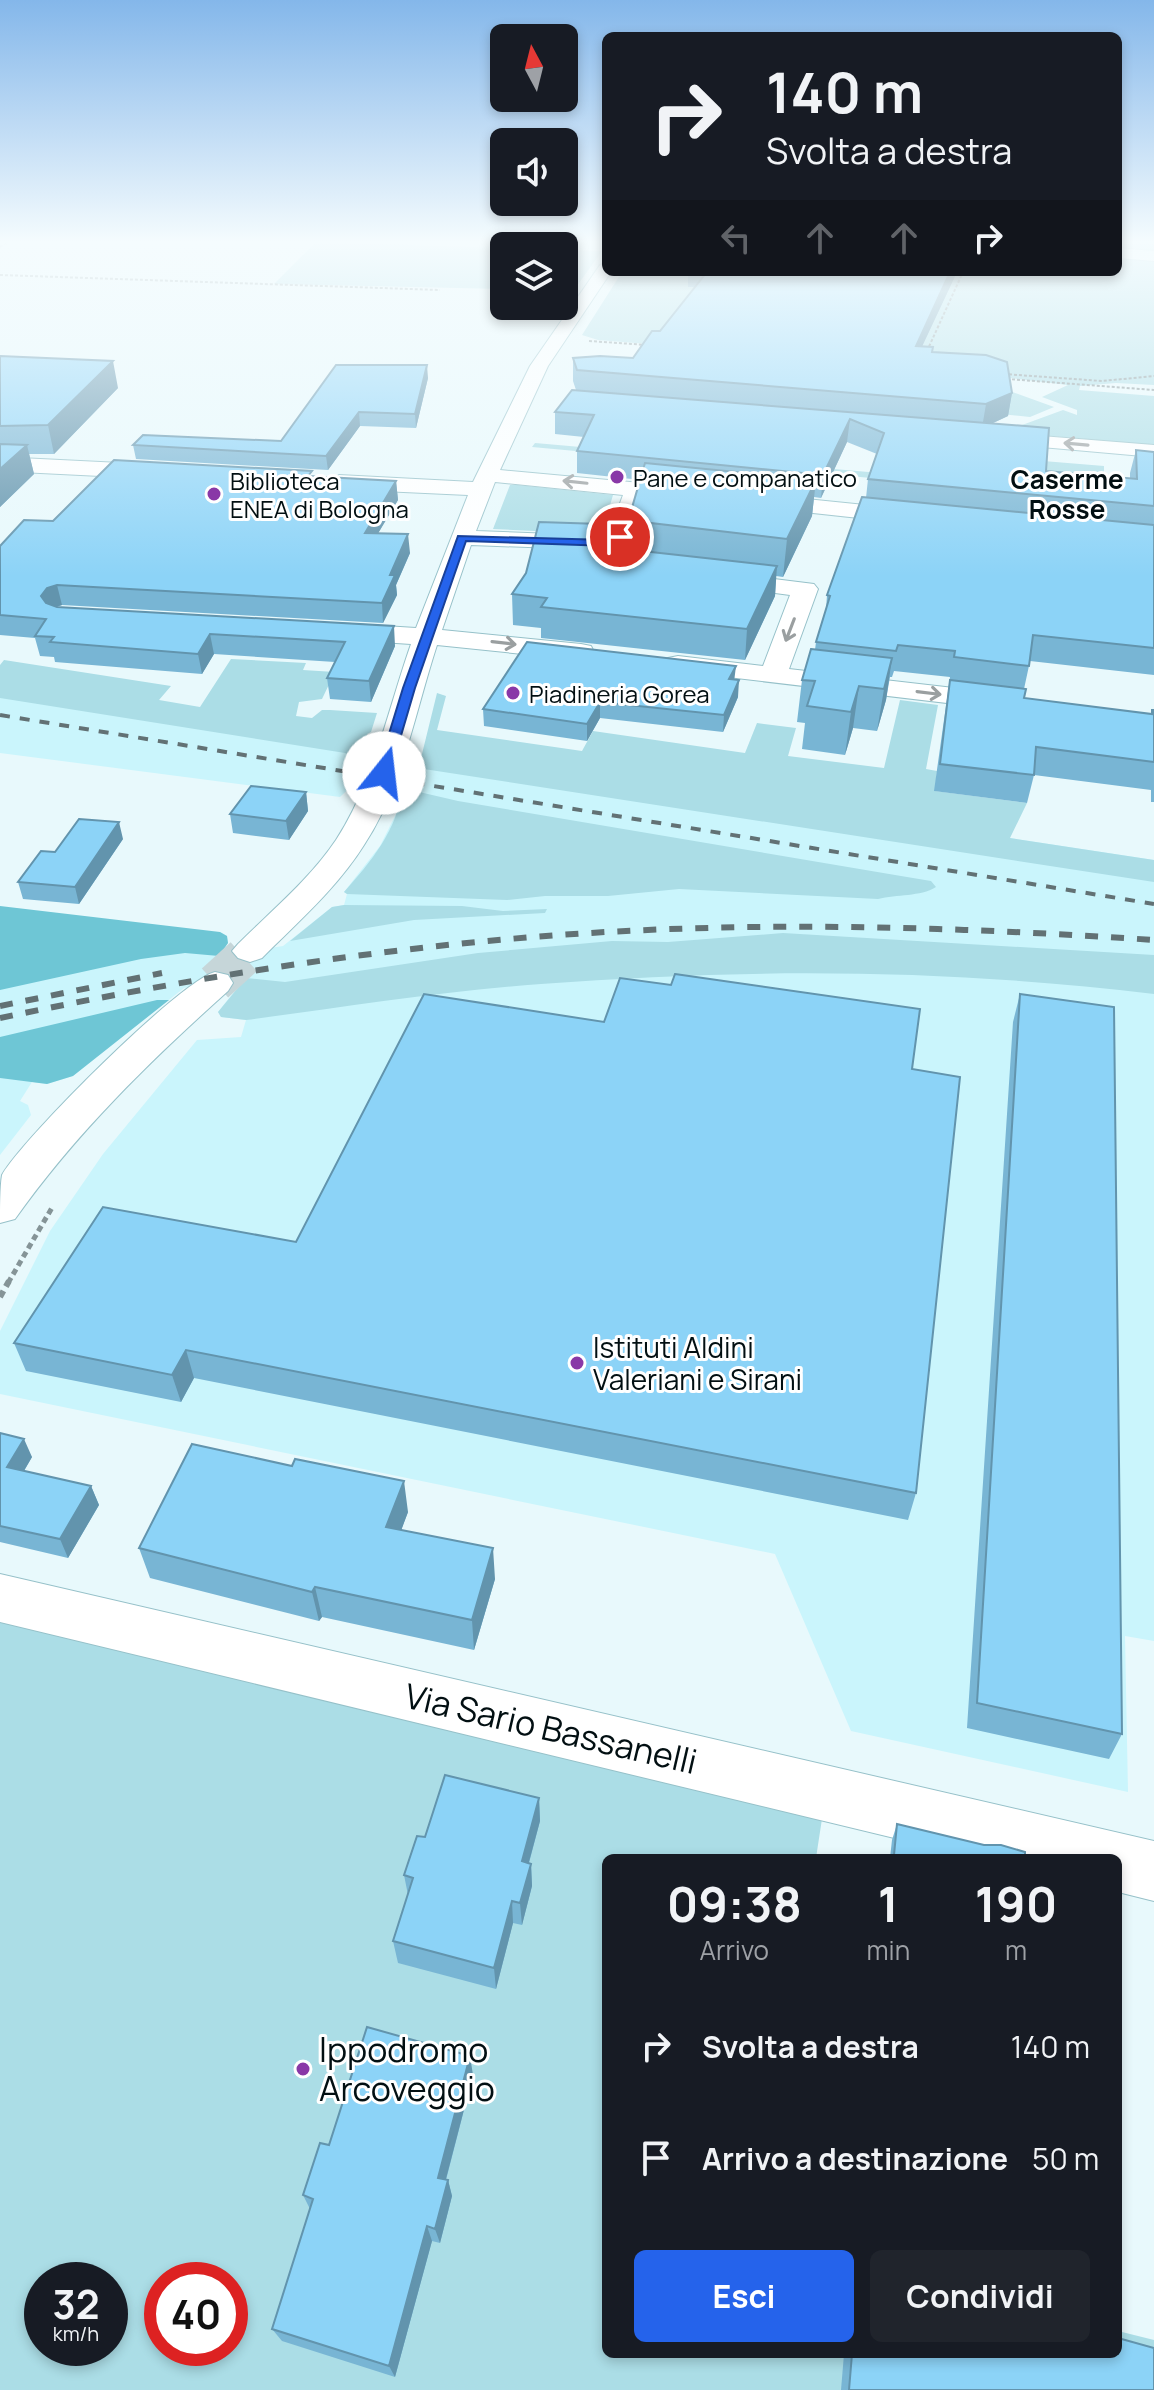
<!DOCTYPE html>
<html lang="it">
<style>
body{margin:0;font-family:Manrope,sans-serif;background:#20242c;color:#f1f3f6;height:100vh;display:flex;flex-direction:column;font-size:30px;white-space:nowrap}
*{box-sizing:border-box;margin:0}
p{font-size:26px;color:#9ea1a6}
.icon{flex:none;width:44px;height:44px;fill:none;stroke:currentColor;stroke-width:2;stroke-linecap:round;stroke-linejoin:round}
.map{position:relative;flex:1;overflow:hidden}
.side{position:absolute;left:602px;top:1854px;width:520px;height:504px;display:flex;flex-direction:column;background:#171b24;border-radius:12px;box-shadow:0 4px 12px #0003}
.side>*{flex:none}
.banner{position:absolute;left:602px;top:32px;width:520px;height:244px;border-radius:12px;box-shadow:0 4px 12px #0003;background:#171b24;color:#f1f3f6;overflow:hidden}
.needle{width:52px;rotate:353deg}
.buttons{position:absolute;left:490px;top:24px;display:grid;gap:16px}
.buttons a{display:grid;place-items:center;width:88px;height:88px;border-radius:12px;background:#171b24;box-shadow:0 4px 12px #0003;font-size:40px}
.speed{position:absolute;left:24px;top:2262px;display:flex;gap:16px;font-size:40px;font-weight:700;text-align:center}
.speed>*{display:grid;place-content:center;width:104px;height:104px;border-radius:50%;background:#171b24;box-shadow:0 4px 12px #0003;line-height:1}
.speed small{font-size:20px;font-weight:400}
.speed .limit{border:12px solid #d22;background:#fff;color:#111}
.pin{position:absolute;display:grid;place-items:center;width:68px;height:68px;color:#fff;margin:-34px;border:4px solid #fff;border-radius:50%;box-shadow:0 2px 8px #0007}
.me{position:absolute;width:88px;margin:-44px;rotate:16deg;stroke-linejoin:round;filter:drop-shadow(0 0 6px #0008)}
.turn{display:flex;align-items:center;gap:28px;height:168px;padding:0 32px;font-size:36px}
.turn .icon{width:104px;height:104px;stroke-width:2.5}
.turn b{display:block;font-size:56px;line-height:68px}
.lanes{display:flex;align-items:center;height:76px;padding:0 32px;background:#0003;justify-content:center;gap:40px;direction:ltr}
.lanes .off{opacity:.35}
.eta{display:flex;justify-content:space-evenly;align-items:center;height:136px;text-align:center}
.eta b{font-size:48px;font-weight:700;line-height:56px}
.primary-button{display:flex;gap:16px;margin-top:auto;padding:16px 32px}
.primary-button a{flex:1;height:92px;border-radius:12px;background:#2563eb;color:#fff;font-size:32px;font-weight:700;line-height:92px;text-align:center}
.primary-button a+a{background:#20242c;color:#f1f3f6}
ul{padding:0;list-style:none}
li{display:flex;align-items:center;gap:24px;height:112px;padding:0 32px}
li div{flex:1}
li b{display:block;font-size:30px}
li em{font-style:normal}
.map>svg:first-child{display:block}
.built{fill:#caf5fc}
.green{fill:#abdde6;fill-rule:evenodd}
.forest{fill:#6ec6d5}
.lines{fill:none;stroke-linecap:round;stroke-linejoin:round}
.minor-tunnel{stroke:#c6d6d9;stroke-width:39;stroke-dasharray:39 19;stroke-linecap:butt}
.minor-casing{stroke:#96c1c9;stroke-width:2}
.path-far2{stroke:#859497;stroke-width:2;stroke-dasharray:3 2;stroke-linecap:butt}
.path-far1{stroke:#859497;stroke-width:5;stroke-dasharray:6 4;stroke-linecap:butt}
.path{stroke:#859497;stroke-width:6;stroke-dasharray:7 5;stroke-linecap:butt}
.minor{fill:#fff;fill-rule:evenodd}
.rail-far1{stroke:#627174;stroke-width:4;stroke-dasharray:10 10;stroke-linecap:butt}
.rail{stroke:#627174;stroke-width:6;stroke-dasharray:13 13;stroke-linecap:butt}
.wall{fill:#78b5d4}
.shaded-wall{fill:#6294ad}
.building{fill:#8cd3f7;stroke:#6294ad;stroke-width:2}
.oneway{stroke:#9a9fa0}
.route{fill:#2563eb;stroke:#184099;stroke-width:2}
.poi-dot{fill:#8938a7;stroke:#fff;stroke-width:3}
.labels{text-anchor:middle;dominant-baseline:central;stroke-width:6;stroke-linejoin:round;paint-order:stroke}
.far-poi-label{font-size:24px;fill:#020f12;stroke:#fff;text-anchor:start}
.far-quarter-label{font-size:26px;font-weight:bold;fill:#020f12;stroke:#fff}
.poi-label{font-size:28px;fill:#020f12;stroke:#fff;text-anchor:start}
.near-street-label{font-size:34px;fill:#020f12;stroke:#fff}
.near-poi-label{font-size:34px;fill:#020f12;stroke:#fff;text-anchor:start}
</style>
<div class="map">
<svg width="1154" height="2390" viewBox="0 0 1154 2390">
<rect width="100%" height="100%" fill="#e8f9fc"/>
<path class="built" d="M0,676L367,734L363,759L404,766L411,767L422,754L442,752L1154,860V1641L1125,1636L1128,1792L851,1731L775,1554L0,1394V1331L50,1231L103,1154L197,1040L241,1037L246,1020L221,1017L218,1012L245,978L184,988L73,1076L47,1084L32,1082L20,1101L28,1105L31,1115L0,1155V943L220,932L227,936L228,943L220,956L283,946L332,907L344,905L347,894L344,892L380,846L401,804L402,789L357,781L340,797L0,753Z"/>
<path class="green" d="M1118,241H1154V385L1116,383L1080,386L1079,390L1154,396V445L1003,432L1063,410L1077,415V410L1042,397L1068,385L951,371L947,368L598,340L582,335L622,272H1118Z
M316,242L504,248V289L274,284Z
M564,250L602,251L574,290H564Z
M1004,389L1054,407L1030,417L1000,414Z
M535,443L1030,486L996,457L1104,466V493L1154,504L532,447Z
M510,485H518L613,495L602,533L598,534L493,529Z
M231,659L306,663L303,670L335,672L322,699L299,702L296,716L312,718L322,710H330L377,713L371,732L367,734L363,759L345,753L0,698V665L4,660L171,686L159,700L200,707Z
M437,693L446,696L437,730L582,751L593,731L745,753L757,723L796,728L788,756L884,768L900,700L938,705L926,769L937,771L935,791L1027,803L1010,838L1154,860V882L411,767L422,754Z
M402,788L458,801L901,876L931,881L936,887C920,897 897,894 878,899L679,889L608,896H545L507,900L347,894L344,892C370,863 399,828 402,788Z
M344,905L462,906L503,911L547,909L545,913L414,920L290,941L332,907Z
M783,933L1154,955V994C951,969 746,968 541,984C443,991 344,1007 246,1020L221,1017L218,1012L246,978L285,982L478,953L612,941L668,942Z
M0,1615L827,1786L816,1858H606V2354H1118V2331L1154,2340V2390H0ZM42,2280H110V2348H42ZM162,2280H230V2348H162Z"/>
<path class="forest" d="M0,906L220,932L227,936L228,943L219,956L185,953L141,959L0,990Z
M157,1000H169L73,1076L47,1084L0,1078V1037Z"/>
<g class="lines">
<path class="minor-tunnel" d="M215,983L250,951"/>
<defs>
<path id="minor" d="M1118,248L1154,251V261L1118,258Z
M606,263V272H611L548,366L500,470L695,488L703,490L706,495L703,500L695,502L645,497C637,519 636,544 610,550L471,545L442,630L581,644L591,646L594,652L591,658L581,660L437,645C415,712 403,786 364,845C337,888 298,922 262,958L250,962L238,958L232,951L238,944C271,911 310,879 336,840C374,782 388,709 411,644L336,639L327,637L323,631L327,625L336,623L416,628L468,495L339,489L328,482L339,475L473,482L530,366L600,265ZM495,482L623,495L609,533L605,536L476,531Z
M992,432L1154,445V457L985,442L982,438Z
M0,457L161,465L172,472L161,479L0,471Z
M757,494L914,510L922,512L926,517L922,522L914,524L749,506L746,501L749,496Z
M718,572L814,584L818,589L789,669L1006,694L1016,696L1020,702L1016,708L1006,710L668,670L664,664L668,658L678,656L763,666L790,595L709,584L706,579L709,574Z
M215,972L228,975L233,983L228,991C150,1061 76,1133 15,1219L0,1223C0,1210 0,1186 2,1175C23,1138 180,981 215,972Z
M0,1574L1154,1841V1901L1118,1892V1858H977L0,1622Z"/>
</defs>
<use href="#minor" class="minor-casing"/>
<path class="path-far2" d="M0,247L10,241
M0,275L440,290
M589,341L647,345
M927,351L963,272
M1004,374L1102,381L1154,376
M1007,379L1154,390"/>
<path class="path-far1" d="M8,1283L53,1206"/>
<path class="path" d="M0,1297L9,1281"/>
<use href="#minor" class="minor"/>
<path class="rail-far1" d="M0,715L1154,904"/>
<path class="rail" d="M0,1006L162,973
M0,1018C190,978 380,947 574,934C768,921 961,927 1154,940"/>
</g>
<path class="wall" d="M688,272H957L922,346L1012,393L1008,416L991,424L1046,471L1130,478V473L1136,450L1154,452V675L1030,661L1024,689V698L1151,714L1152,710H1154V802H1151V790L1034,775L1027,803L934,791L950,677L894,671L892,677H890L886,700L877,731L853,728L845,755L802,749L805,723L797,722L802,680L815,650L816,642L826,610L827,595L866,498L868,479L877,454L847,442L821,498L814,497L812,516L783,577L776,576L775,596L745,660L541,638V628L513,625L512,594L605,541L624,549L631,550V511L641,480L577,473V451L584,437L555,434V412L576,390L573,381V358H633L660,331L695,287H688Z
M0,356L118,388L54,454H29L34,474L0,507Z
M428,378L416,428L360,426L328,470L136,459L133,445L281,441Z
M312,477L396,481L398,500L378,533L410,553L396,585L397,595L383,623L62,605L57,607L395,646L371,702L330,699L327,678L335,662L214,654L202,674L55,662L54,657L40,656L35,638L0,635V546L53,521Z
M734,680L738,697L723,732L600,718L587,741L484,726L483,709Z
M306,792L308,811L289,840L233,833L230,814Z
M123,839L79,904L23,899L18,882L55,852Z
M1020,994L1122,1734L1109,1759L967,1728L1013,1022Z
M912,1069L916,1493L908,1520L194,1378L181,1402L26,1371L14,1343L296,1242Z
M0,1433L32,1457L24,1471L91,1486L99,1505L68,1558L0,1542Z
M408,1512L401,1530L495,1579L474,1650L322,1617L319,1621L150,1578L139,1548Z
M539,1798L540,1821L529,1863L531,1864L532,1886L522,1925L513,1923L496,1989L398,1963L393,1941L408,1895L404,1875L425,1837Z
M897,1824L1025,1858H890L892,1840Z
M473,2075L446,2180H448L452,2196L440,2243L432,2241L395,2377L282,2341L272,2329L310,2209L303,2195L329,2145Z
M844,2354H1118L1154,2390H841Z"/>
<path class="shaded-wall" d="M950,272H957L912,368L916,346Z
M113,361L118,388L54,454L48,425Z
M427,365L428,378L416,428L415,414Z
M1012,393L1008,416L982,428L986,404Z
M359,412L360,426L328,470L326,456Z
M850,419L847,442L821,498L823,475Z
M27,445L34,474L0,507V469Z
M816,480L812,516L783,577L787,539Z
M396,481L398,500L367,552L365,533Z
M408,534L410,553L396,585L397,595L383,623L382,603L390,575Z
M777,566L775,596L745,660L747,629Z
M57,585L62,605L52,608L46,616L41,596L47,588Z
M394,626L395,646L371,702L369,681Z
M210,634L214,654L202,674L198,654Z
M892,658L886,700L877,731L884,689Z
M736,666L734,682L729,679Z
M739,680L738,697L723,732L724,715Z
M859,686L853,728L845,755L851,712Z
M600,702V718L587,741V724Z
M306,792L308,811L289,840L286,821Z
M119,822L123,839L79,904L75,887Z
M186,1350L194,1378L181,1402L172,1375Z
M24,1439L32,1457L15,1486L7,1467Z
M404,1481L408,1512L391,1558L386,1527Z
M91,1486L99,1505L68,1558L60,1539Z
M493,1548L495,1579L474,1650L472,1620Z
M315,1587L322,1617L319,1621L312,1592Z
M539,1798L540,1821L523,1884L522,1861Z
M531,1864L532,1886L522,1925L520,1903Z
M512,1901L513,1923L496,1989L494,1968Z
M470,2056L473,2075L442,2194L438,2178Z
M448,2180L452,2196L440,2243L435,2229Z
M427,2226L432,2241L395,2377L389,2366Z"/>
<path class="building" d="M707,272H950L916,346L933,347L932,352L986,355L1007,362L1012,393L986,404L577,370L573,358L600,356L633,358L652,331H660Z
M0,356L113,361L48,425L0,426Z
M336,365H427L415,414L359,412L326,456L133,445L143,435L281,441Z
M572,390L1049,428L1046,471L1137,479L1136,450L1154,452V506L868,479L884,433L850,419L823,475L577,451L594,415L555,412Z
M0,444L27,445L0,469Z
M114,460L312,471L308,476L396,481L365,533L408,534L390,575H395L382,603L57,585L47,588L41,596L46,603L57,607L394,626L369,681L327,678L345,642L210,634L198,654L50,642L54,637L35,636L46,619L0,615V546L24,520L53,521Z
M645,463L816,480L787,539L634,521L631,511Z
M862,497L1154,525V648L1033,635L1029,666L954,657L955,651L898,645L896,651L816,642L830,596L827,595Z
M539,522L601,524L605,541L624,549L777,566L747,629L541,607L547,598L512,594L526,573Z
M527,642L736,666L729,679L739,680L724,715L600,702L587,724L483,709Z
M811,649L892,658L884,689L859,686L851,712L807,706L815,681L802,680Z
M950,680L1026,689L1024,698L1152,714V710H1154V762L1036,747L1034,775L940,764Z
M251,786L306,792L286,821L230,814Z
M79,819L119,822L75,887L18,882L41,851L55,852Z
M675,974L920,1009L912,1069L960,1077L916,1493L186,1350L172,1375L14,1343L103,1207L296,1242L424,994L604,1022L620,978L671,985Z
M1020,994L1114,1007L1122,1734L977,1703Z
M0,1433L24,1439L7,1467L91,1486L60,1539L0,1526Z
M192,1444L292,1466L295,1459L404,1481L386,1527L493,1548L472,1620L315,1587L312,1592L139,1548Z
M445,1775L539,1798L522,1861L531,1864L520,1903L512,1901L494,1968L393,1941L413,1878L404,1875L417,1836L425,1837Z
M897,1824L984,1845H1001L1025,1852V1858H905L894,1855Z
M367,2027L470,2056L438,2178L448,2180L435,2229L427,2226L389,2366L272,2329L313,2199L303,2195L320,2143L329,2145Z
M1118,2338L1154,2348V2390H849L852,2354H1118Z"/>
<defs><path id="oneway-shaft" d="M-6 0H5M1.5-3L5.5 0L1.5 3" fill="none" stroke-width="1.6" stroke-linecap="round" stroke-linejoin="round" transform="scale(2)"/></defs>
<g class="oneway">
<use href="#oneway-shaft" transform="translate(1076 444) rotate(-175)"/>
<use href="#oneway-shaft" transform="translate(575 482) rotate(-174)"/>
<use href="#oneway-shaft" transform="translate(790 630) rotate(111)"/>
<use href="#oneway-shaft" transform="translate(504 643) rotate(7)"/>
<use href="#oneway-shaft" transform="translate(929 693) rotate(7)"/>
</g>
<linearGradient id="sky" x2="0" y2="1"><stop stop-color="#84b7ea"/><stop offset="0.42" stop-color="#f5fcfe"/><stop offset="1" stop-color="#f5fcfe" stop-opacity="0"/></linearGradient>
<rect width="1154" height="576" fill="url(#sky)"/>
<path class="route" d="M620,534L625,537L610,546L466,541L415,688L390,773L379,775L377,773L403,688L458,536L608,540Z"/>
<g class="poi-dot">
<circle cx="617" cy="477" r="8"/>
<circle cx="214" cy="494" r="8"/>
<circle cx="513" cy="693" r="8"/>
<circle cx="577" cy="1363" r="8"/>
<circle cx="303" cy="2069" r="8"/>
</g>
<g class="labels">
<g class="far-poi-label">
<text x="633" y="477">Pane e companatico</text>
<text x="230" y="480">Biblioteca<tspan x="230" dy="28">ENEA di Bologna</tspan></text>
<text x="529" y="693">Piadineria Gorea</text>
</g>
<g class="far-quarter-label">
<text x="1067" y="479">Caserme<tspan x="1067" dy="30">Rosse</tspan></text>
</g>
<g class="poi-label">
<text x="593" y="1347">Istituti Aldini<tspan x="593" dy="32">Valeriani e Sirani</tspan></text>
</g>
<g class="near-street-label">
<text transform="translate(551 1728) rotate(13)">Via Sario Bassanelli</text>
</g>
<g class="near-poi-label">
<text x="319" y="2049">Ippodromo<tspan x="319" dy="39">Arcoveggio</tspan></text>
</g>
</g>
</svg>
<div class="buttons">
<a><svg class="needle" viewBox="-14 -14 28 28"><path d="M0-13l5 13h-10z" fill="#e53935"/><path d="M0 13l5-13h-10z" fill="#9ea1a6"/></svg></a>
<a><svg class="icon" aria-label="sound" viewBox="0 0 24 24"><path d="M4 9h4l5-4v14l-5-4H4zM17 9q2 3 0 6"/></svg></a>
<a><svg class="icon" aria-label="layers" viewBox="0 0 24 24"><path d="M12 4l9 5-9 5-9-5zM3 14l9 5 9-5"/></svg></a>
</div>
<div class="speed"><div>32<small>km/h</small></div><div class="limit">40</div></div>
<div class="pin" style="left:620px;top:537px;background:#d93025"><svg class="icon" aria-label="arrive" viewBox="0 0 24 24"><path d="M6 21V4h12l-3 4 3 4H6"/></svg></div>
<svg class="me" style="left:384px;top:773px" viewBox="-20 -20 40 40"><circle r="19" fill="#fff"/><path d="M0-13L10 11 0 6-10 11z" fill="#2563eb"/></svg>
<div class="banner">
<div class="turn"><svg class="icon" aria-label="right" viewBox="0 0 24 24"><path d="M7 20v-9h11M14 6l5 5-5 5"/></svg><div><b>140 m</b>Svolta a destra</div></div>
<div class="lanes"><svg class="icon off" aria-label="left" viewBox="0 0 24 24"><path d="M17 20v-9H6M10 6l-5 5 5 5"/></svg><svg class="icon off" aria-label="ahead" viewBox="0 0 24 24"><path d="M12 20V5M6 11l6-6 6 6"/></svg><svg class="icon off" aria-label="ahead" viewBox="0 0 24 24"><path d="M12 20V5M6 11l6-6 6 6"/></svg><svg class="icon" aria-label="right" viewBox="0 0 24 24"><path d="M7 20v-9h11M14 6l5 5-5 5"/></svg></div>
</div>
<section class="side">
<div class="eta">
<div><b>09:38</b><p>Arrivo</p></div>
<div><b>1</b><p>min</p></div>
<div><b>190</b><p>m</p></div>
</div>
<ul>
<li><svg class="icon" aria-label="right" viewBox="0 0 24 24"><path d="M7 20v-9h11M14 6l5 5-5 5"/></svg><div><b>Svolta a destra</b></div><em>140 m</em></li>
<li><svg class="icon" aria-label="arrive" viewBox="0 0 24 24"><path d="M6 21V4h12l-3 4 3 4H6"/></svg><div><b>Arrivo a destinazione</b></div><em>50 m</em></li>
</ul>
<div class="primary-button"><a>Esci</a><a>Condividi</a></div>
</section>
</div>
